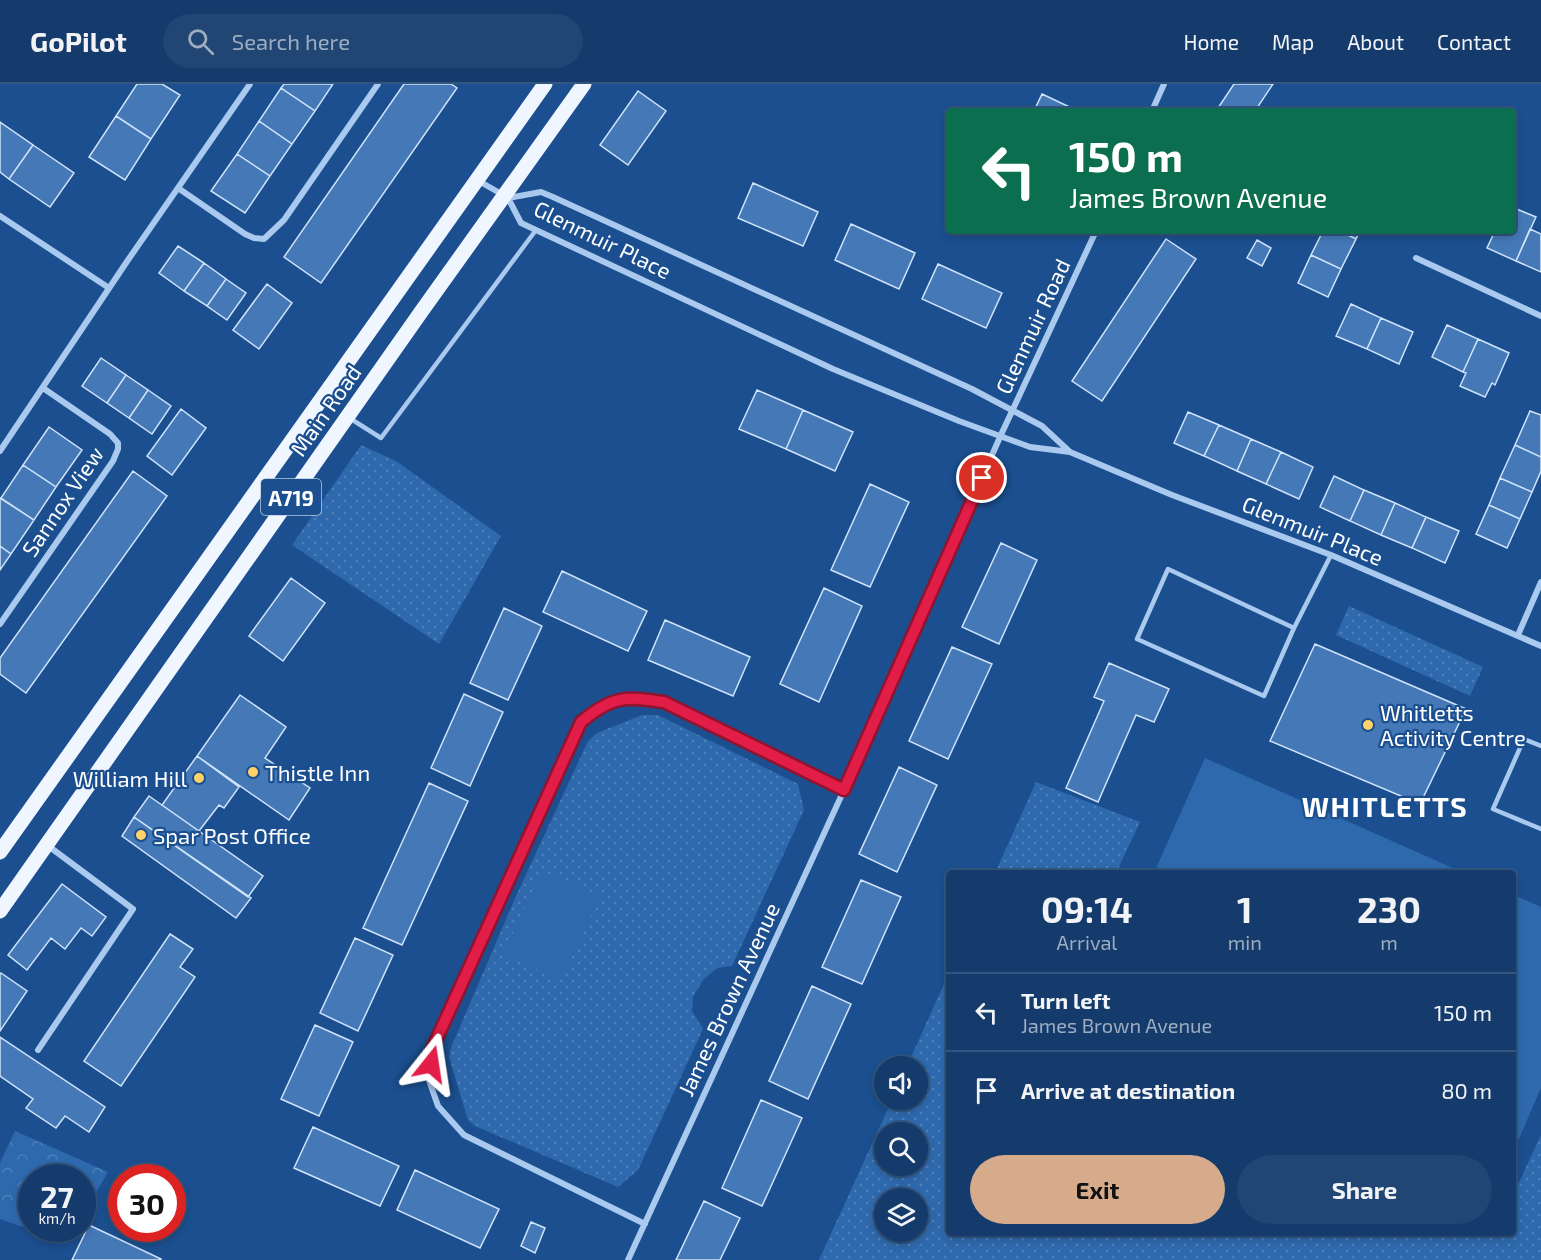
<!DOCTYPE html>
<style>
body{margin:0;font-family:"Exo 2",sans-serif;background:#214673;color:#f1f3f6;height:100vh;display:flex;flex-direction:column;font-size:22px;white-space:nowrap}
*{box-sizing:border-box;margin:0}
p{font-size:20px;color:#9dadc1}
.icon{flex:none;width:33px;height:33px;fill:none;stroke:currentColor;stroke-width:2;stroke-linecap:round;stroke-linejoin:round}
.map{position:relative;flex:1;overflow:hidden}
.drawer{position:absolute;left:946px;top:786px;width:570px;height:366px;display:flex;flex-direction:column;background:#143b6b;border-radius:6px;box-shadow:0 3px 9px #0003,0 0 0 2px #33557e}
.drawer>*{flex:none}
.banner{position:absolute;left:946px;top:24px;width:570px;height:126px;border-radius:6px;box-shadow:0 3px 9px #0003,0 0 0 2px #33557e;background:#0b6e4f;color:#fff;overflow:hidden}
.controls{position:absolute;left:874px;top:972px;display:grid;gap:12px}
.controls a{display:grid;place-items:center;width:54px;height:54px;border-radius:50%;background:#143b6b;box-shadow:0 3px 9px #0003,0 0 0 2px #33557e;font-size:30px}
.speed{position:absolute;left:18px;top:1080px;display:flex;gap:12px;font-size:30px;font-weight:700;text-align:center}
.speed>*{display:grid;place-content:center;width:78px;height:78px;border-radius:50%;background:#143b6b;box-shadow:0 3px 9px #0003,0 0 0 2px #33557e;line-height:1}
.speed small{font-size:15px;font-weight:400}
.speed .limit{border:9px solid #d22;background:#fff;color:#111}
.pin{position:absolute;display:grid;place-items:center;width:51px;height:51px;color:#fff;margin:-26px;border:3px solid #fff;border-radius:50%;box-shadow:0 2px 6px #0007}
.me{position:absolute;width:66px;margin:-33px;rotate:15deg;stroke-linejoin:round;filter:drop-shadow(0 0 4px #0008)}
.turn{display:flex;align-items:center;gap:21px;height:126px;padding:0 24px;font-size:27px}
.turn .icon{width:78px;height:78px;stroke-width:2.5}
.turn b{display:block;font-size:42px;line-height:51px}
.eta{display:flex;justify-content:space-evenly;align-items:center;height:102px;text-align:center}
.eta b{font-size:36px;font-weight:700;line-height:42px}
.action{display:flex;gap:12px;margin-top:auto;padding:12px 24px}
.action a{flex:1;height:69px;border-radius:36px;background:#d6ab8b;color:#111;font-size:24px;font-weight:700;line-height:69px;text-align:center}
.action a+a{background:#214673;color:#f1f3f6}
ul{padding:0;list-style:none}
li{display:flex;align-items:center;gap:18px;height:78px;padding:0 24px;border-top:2px solid #33557e}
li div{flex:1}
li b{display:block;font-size:22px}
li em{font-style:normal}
header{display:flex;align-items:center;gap:36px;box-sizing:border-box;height:84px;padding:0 30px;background:#143b6b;border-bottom:2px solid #33557e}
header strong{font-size:28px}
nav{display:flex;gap:33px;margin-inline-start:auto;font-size:21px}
.search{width:420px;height:54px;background:#214673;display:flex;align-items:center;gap:15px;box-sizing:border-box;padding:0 21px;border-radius:33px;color:#9dadc1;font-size:22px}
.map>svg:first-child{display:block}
.grass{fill:url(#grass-dots);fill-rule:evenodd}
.forest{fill:url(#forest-crowns)}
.green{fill:#2e69ad}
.building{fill:#4478b7;stroke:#cfe3fa;stroke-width:1.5}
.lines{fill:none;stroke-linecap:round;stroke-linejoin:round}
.service{stroke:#a9c9ee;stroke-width:4.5}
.minor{stroke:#a9c9ee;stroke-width:6}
.primary{stroke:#f0f6ff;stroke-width:15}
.route-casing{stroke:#92132f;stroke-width:15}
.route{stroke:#e11d48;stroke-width:10}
.poi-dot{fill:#ffd166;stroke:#1b4f8f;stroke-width:2}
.labels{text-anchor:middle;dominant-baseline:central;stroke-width:4.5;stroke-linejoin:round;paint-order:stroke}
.shield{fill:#1b4f8f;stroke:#bbcadd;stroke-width:1.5}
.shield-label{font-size:21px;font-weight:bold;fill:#fff}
.street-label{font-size:22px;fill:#fff;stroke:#1b4f8f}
.poi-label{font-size:22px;fill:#fff;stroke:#1b4f8f;text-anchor:start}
.district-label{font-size:28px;font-weight:bold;letter-spacing:1.5px;fill:#fff;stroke:#1b4f8f}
</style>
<header>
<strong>GoPilot</strong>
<div class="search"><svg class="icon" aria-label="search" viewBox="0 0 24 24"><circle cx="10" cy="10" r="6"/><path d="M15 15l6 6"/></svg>Search here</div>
<nav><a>Home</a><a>Map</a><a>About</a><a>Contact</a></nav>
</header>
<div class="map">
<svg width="1541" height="1176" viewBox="0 0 1541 1176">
<defs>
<pattern id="grass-dots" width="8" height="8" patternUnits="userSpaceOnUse" patternTransform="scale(1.5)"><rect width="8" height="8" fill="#2e69ad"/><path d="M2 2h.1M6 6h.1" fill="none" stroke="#4d80b9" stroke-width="1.8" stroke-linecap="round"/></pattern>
<pattern id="forest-crowns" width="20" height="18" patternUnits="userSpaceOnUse" patternTransform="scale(1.5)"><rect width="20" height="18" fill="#2e69ad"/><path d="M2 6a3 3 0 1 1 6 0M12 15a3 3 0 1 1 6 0" fill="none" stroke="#4d80b9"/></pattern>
</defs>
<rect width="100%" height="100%" fill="#1b4f8f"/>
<path class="grass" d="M361,361L396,377L501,452L439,560L292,461Z
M1349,522L1483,583L1470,612L1336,551Z
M642,631H658L798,700L804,726L732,882L717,884L703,896L693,913L692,927L703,945L638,1086L618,1103L475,1042L468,1036L449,973L450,966L516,812L588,657L597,649Z
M1036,698L1140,738L1116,789H995Z
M949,889L950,1149H1514V1109L1541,1051V1176H819L892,1016H918V982H907ZM918,1048V1082H885V1048ZM918,1114V1148H885V1114Z"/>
<path class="forest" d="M15,1047L108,1088L83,1131L82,1094H32V1144L75,1145L67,1158L0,1135V1079Z"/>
<path class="green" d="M1205,674L1464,789H1154Z
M543,787L600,812L561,896L503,870Z
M1514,811L1541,823V1004L1514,1066Z"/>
<path class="building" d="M137,0H162L180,11L151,55L116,32Z
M284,0H333L315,27L281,4Z
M404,0H451L457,4L321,199L284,173Z
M1234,0H1273L1255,27H1216Z
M281,4L315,27L292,60L259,37Z
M638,7L666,27L628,81L600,61Z
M1042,10L1078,27H1034Z
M116,32L151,55L125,96L89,73Z
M259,37L292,60L270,92L237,70Z
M0,38L33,61L9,95L0,88Z
M33,61L74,89L50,123L9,95Z
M237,70L270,92L245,129L211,107Z
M753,99L818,128L803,162L738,134Z
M1514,124L1536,133L1516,177L1487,164L1495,147H1514Z
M851,140L915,169L899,205L835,176Z
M1530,145L1541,150V188L1516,177Z
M1323,147H1340L1356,155L1341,185L1311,171Z
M1340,147H1360L1356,155Z
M1166,155L1196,175L1102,317L1072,297Z
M1257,156L1271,164L1262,182L1247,174Z
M178,162L204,179L184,207L159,189Z
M1311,171L1341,185L1328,213L1298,199Z
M204,179L226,195L207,222L184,207Z
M938,180L1002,209L986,244L922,215Z
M226,195L246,209L227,236L207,222Z
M267,200L292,219L259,265L233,246Z
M1351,220L1381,234L1367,265L1336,252Z
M1381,234L1413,248L1399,280L1367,265Z
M1447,241L1478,255L1463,288L1432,273Z
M1478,255L1509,269L1495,301L1492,299L1485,313L1460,302L1466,289L1463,288Z
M101,274L126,291L107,319L82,302Z
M126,291L148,306L129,334L107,319Z
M148,306L171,322L152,350L129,334Z
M757,306L803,326L786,365L739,345Z
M181,325L206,344L172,391L147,372Z
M803,326L853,348L835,387L786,365Z
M1530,327L1541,331V373L1515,361Z
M1188,328L1219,341L1204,372L1174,359Z
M1219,341L1251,355L1237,387L1204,372Z
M49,343L82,366L56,403L23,381Z
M1251,355L1281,368L1266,400L1237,387Z
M1515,361L1541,373V387L1532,408L1500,394Z
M1281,368L1313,383L1299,415L1266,400Z
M23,381L56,403L34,436L1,414Z
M133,387L167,412L26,609L0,590V574Z
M1334,392L1364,406L1350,437L1320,423Z
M1500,394L1532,408L1520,435L1489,421Z
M870,400L909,418L870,503L831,486Z
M1364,406L1395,419L1381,451L1350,437Z
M0,414L34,436L11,470L0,462Z
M1395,419L1426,433L1412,464L1381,451Z
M1489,421L1520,435L1507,464L1476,450Z
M1426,433L1459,447L1445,479L1412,464Z
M1001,459L1037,476L999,560L962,543Z
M0,462L11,470L0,486Z
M562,487L647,527L628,567L543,528Z
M291,494L325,519L283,577L249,552Z
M824,504L862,522L819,618L780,600Z
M504,524L542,542L508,616L470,599Z
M665,536L750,573L733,612L648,576Z
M1315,560L1466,625L1420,720L1270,657Z
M952,563L992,580L948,675L909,657Z
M1109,579L1169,605L1154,638L1136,631L1098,718L1066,704L1104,617L1094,613Z
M464,610L503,628L470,702L431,684Z
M240,611L286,643L265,674L310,704L289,736L197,672Z
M197,672L239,703L224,724L219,721L199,747L162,721Z
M899,683L937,701L897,788L859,770Z
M429,699L468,717L402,861L363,844Z
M149,712L263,792L248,813L134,733Z
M134,733L251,814L236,834L122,752Z
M861,796L901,813L862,900L822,883Z
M62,800L106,833L92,852L81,844L65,865L51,854L27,886L8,871Z
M170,850L193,865L180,883L195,893L121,1002L84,977Z
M355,854L393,871L358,947L320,929Z
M1,889L27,907L0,947V890Z
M812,902L851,920L808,1015L769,997Z
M315,941L353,958L319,1032L281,1015Z
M0,953L105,1023L89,1048L65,1032L56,1044L26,1024L33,1015L0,992Z
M761,1016L802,1034L762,1122L722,1104Z
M313,1043L399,1082L380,1122L294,1084Z
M415,1086L499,1125L480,1164L397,1126Z
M704,1117L740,1134L720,1176H676Z
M531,1138L545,1144L535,1169L521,1162Z
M89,1141L161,1175L160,1176H72Z"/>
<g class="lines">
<path class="service" d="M351,335L381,354L536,146
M1294,544L1168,485L1137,555L1264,612L1294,544L1331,471
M1541,662L1524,655L1493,725L1541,745"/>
<path class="minor" d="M1152,27L1164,0
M477,96L505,112
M178,104L245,150L254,154L264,155L284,136L378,0
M508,114L521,139L833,285L959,337L1030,363L1070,368L1172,411L1331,471L1541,562
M508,114L541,108L553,113L972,305L1042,342L1070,368
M0,132L109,204
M1416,174L1541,232
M0,367L128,176L250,0
M0,540L113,377L118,365V359L110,350L43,304
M1518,551L1541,498
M38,966L133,825L47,761
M645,1140L464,1051L438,1022L429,996L432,965L581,638C612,613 625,612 664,618L844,706
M628,1176L844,706L1000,353L1096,147"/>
<path class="primary" d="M0,768L545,0
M0,827L421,228L584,0"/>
</g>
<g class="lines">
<defs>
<path id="route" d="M431,980L432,965L581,638C612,612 625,612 664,618L844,706L982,394"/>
</defs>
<use href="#route" class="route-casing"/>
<use href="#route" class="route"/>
</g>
<g class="poi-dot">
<circle cx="1368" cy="641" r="6"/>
<circle cx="253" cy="688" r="6"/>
<circle cx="199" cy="694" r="6"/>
<circle cx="141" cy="751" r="6"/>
</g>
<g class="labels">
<rect class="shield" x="261" y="395" width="60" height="36" rx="4.5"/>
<g class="shield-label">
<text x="291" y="413">A719</text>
</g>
<g class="street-label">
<text transform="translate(603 155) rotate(26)">Glenmuir Place</text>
<text transform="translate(1032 242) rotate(-65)">Glenmuir Road</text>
<text transform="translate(325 326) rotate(-55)">Main Road</text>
<text transform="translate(62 417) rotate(-56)">Sannox View</text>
<text transform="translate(1313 446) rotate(22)">Glenmuir Place</text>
<text transform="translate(728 915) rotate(-65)">James Brown Avenue</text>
</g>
<g class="poi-label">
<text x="1380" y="628">Whitletts<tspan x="1380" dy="25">Activity Centre</tspan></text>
<text x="265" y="688">Thistle Inn</text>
<text x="187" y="694" text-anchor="end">William Hill</text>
<text x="153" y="751">Spar Post Office</text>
</g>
<g class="district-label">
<text x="1385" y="722">WHITLETTS</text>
</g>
</g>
</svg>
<div class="controls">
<a><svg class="icon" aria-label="sound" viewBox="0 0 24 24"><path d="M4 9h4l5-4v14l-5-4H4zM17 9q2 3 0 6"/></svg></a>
<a><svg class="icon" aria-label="search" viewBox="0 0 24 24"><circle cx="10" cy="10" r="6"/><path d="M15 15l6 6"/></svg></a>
<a><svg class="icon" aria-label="layers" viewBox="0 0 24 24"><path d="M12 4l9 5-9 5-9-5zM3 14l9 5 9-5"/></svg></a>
</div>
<div class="speed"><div>27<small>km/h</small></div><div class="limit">30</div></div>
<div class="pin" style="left:982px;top:394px;background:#d93025"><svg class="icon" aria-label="arrive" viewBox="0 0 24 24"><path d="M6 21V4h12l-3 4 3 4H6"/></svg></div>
<svg class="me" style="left:431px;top:980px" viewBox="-20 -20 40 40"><path d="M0-17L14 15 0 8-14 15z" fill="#e11d48" stroke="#fff" stroke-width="4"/></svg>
<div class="banner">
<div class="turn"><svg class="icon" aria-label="left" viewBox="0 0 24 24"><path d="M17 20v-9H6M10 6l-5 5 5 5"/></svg><div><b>150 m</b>James Brown Avenue</div></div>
</div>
<section class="drawer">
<div class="eta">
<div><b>09:14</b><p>Arrival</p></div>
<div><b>1</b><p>min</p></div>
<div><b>230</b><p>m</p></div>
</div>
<ul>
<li><svg class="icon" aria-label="left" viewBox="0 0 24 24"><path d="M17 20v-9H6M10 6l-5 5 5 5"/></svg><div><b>Turn left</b><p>James Brown Avenue</p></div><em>150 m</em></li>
<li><svg class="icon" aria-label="arrive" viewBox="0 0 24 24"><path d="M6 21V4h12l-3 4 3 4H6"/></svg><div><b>Arrive at destination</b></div><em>80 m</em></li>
</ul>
<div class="action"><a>Exit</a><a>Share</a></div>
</section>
</div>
